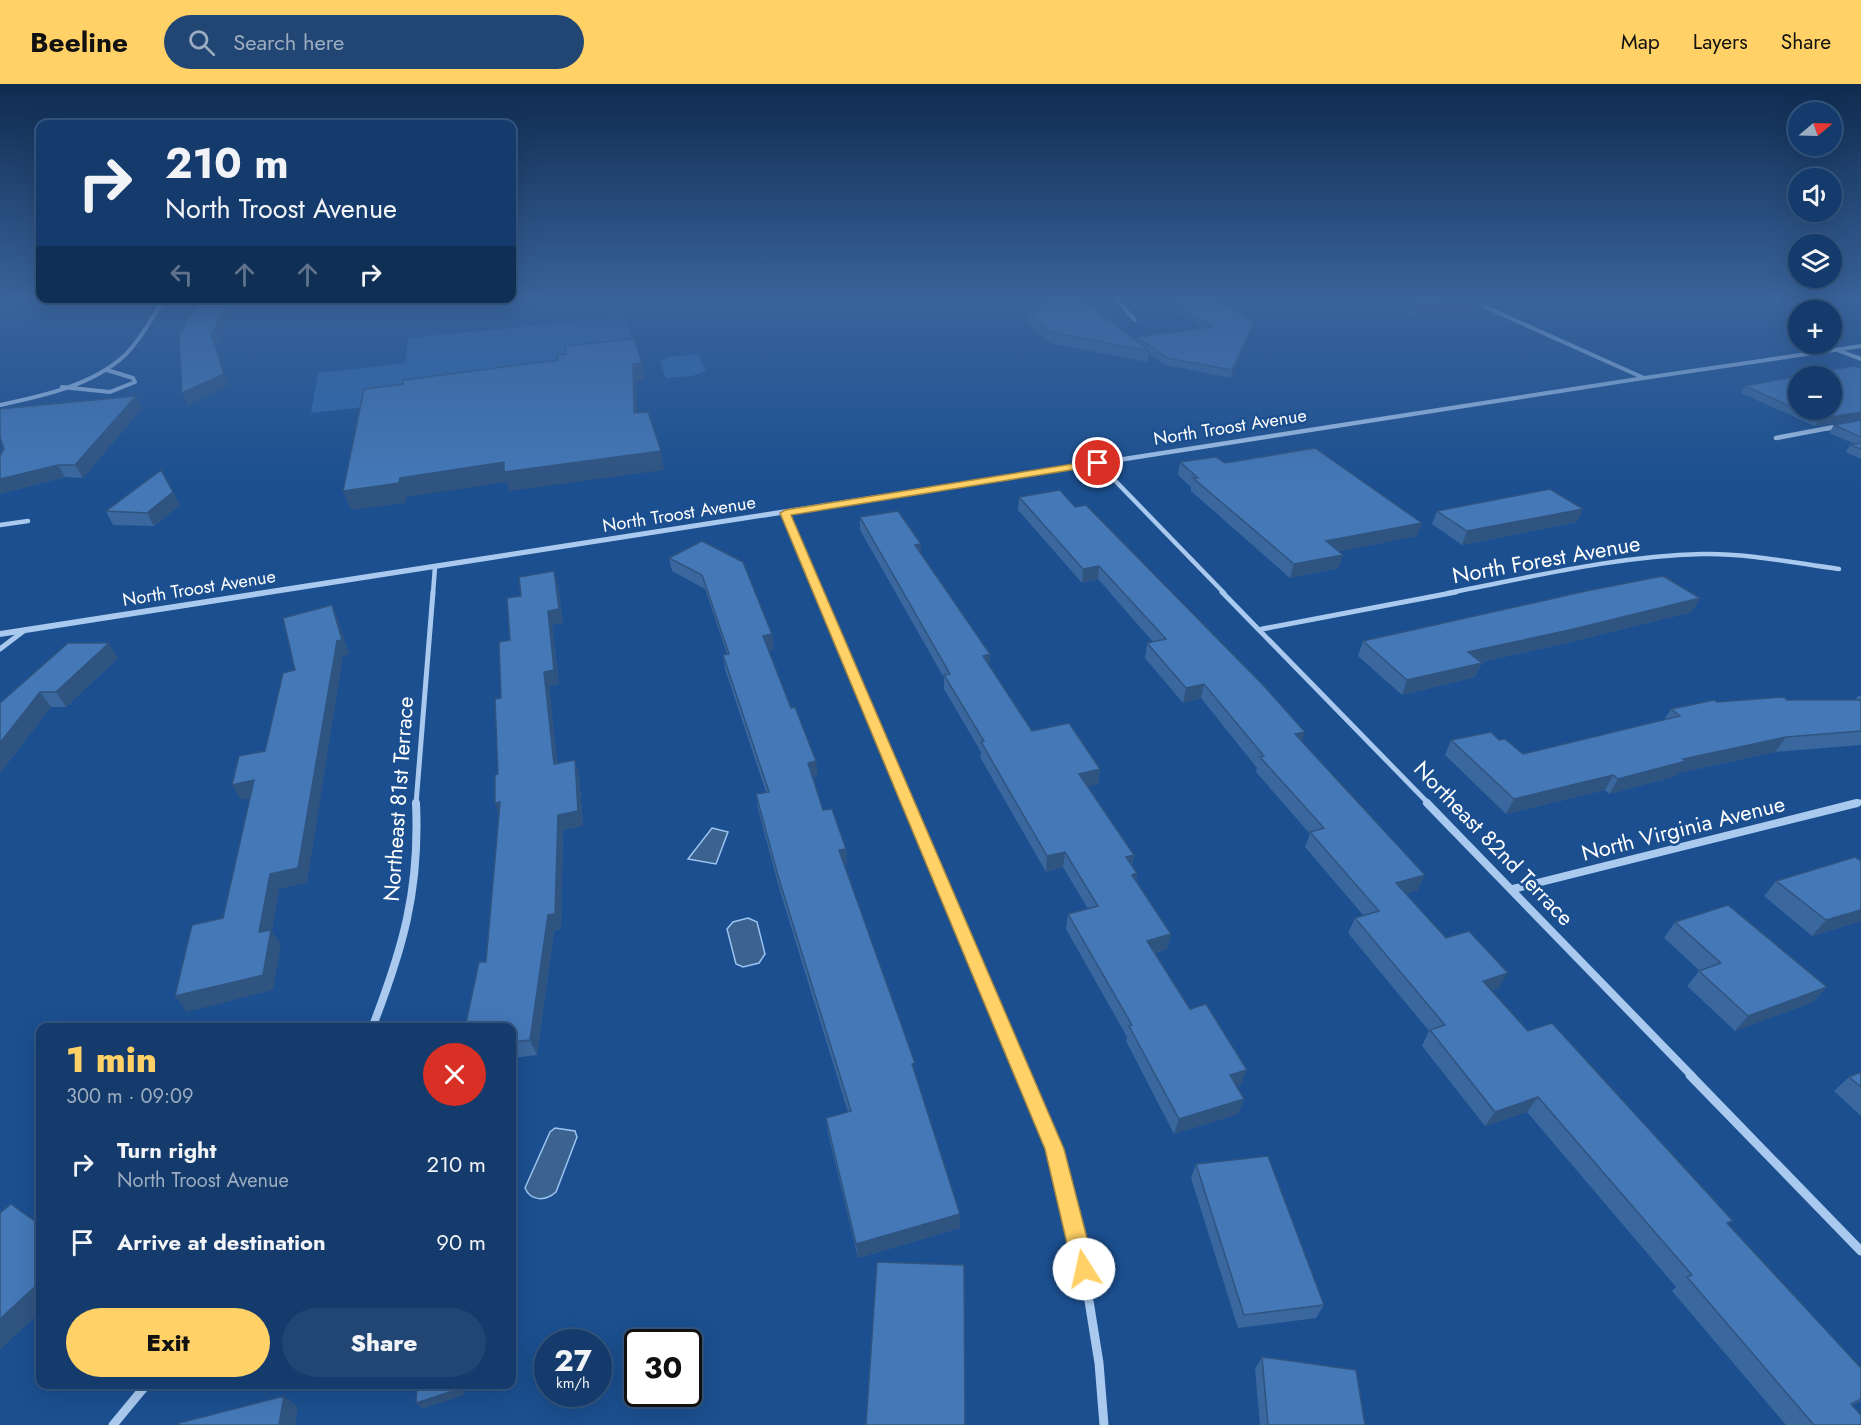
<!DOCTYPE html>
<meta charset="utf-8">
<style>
body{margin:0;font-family:Jost,sans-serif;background:#214673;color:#f1f3f6;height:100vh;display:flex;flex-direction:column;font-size:22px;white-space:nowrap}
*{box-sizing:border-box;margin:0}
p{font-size:20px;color:#9dadc1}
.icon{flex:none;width:33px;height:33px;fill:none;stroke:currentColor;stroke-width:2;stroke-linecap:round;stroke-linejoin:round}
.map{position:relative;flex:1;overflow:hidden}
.sheet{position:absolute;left:36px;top:939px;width:480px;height:366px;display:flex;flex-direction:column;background:#143b6b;border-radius:12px;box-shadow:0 6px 24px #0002,0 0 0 2px #33557e}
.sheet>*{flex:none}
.banner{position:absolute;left:36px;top:36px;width:480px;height:183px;border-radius:12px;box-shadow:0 6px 24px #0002,0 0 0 2px #33557e;background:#143b6b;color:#f1f3f6;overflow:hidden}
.needle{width:39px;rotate:71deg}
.controls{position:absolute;left:1788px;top:18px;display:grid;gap:12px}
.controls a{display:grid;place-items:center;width:54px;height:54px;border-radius:50%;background:#143b6b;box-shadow:0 6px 24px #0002,0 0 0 2px #33557e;font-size:30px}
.speed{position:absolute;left:534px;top:1245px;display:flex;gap:12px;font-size:30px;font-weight:700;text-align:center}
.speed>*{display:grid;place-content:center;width:78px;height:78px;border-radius:50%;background:#143b6b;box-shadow:0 6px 24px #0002,0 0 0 2px #33557e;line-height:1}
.speed small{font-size:15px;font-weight:400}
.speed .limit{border:3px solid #111;border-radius:9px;background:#fff;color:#111}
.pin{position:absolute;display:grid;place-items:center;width:51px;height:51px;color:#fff;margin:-26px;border:3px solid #fff;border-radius:50%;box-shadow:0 2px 6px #0007}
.me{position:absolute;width:66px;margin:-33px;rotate:350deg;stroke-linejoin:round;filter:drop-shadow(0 0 4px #0008)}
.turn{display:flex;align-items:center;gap:21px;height:126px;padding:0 30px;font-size:27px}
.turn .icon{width:78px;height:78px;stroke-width:2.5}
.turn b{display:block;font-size:42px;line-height:51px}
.lanes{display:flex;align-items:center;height:57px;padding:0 30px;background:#0003;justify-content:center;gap:30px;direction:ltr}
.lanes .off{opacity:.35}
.round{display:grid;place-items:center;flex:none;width:63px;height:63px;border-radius:32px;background:#214673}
.summary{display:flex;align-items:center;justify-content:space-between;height:102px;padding:0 30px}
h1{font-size:36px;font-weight:800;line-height:45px;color:#ffd166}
.primary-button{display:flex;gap:12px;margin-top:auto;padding:12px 30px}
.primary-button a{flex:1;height:69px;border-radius:36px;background:#ffd166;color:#111;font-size:24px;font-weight:800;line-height:69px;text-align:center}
.primary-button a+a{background:#214673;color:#f1f3f6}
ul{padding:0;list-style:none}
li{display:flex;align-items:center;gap:18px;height:78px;padding:0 30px}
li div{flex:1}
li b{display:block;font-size:22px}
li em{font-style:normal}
header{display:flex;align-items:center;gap:36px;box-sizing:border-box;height:84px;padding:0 30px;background:#ffd166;color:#111}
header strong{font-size:28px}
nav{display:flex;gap:33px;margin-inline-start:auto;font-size:21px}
.search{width:420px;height:54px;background:#214673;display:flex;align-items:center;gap:15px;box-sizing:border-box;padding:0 21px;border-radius:33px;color:#9dadc1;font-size:22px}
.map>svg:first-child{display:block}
.green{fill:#2e69ad}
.water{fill:#3c6290;stroke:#9cc4f0;stroke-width:1.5}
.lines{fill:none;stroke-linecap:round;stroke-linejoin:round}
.minor-far4{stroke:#a9c9ee;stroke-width:4}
.minor-far3{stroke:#a9c9ee;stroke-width:4.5}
.minor-far2{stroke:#a9c9ee;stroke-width:5}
.minor-far1{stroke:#a9c9ee;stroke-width:8}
.minor{stroke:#a9c9ee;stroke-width:9}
.tertiary{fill:#a9c9ee;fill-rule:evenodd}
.wall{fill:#3a679d}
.shaded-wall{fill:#305480}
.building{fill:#4478b7;stroke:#305480;stroke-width:1.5;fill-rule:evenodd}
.route{fill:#ffd166;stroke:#a68842;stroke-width:1.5}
.labels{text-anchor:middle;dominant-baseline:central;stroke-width:5;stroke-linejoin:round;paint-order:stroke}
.far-street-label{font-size:18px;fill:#fff;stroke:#1b4f8f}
.street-label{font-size:22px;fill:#fff;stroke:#1b4f8f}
</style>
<header>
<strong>Beeline</strong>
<div class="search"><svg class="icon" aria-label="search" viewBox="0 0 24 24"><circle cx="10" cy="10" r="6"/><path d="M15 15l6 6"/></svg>Search here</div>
<nav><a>Map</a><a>Layers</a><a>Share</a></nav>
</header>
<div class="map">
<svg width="1861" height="1341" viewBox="0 0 1861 1341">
<rect width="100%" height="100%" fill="#1b4f8f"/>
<path class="green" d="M625,233L637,271L408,318L311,329L318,289L405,279L408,254Z
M698,270L706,287L692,292L666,294L660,277L669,273Z"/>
<path class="water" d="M712,744L728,748L716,780L688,775Z
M748,834L757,838L765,870L759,879L743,883L736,880L727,845L733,838Z
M555,1044L575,1047L577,1053L556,1108C546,1117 531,1118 525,1104L550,1048Z"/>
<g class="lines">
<path class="minor-far4" d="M1117,216L1135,236
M1470,216L1644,294
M1837,266L1861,275
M62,303L110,308L135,298L133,294L107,286
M0,321C42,312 91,302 124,272C140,257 151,235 164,216
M1826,345L1840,342"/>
<path class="minor-far3" d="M1776,354L1834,343
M1098,379L1224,509
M785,429L819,509
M0,441L28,437
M433,509L435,483
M1448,509C1532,493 1616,472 1702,470C1748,469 1794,479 1839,485"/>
<path class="minor-far2" d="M818,508L909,720
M1222,508L1429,720
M1262,545L1456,508
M0,565L25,546
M416,720L433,508
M1851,720L1861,718"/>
<path class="minor-far1" d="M908,719L1025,992
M1427,719L1692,992
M1513,805L1857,719
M372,944C403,864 420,806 416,719"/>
<path class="minor" d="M1024,991L1055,1064L1080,1161L1099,1279L1104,1341
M1690,991L1861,1167
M113,1341L147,1300"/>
<path class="tertiary" d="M1861,260V264L1644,296L0,553V547L1644,292Z"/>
</g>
<path class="wall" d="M1029,216H1083L1136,257L1137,253L1202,244L1170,222L1171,216H1216L1252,245L1231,294L1166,281L1149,269L1147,278L1050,259L1026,238L1027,227L1038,226L1029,218Z
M1382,216H1542V217L1496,223L1482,217L1480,225L1415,233Z
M1861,284V335L1815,342L1741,309L1745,302Z
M142,324L83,394L65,393L0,410V372Z
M1861,336V375L1846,368L1850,361L1855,360L1829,349L1834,341Z
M1180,378L1225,379L1422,439L1417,452L1339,467V484L1290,494L1191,407V403L1178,391Z
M1019,413L1075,423L1302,657L1418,806L1406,810L1446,854L1499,904L1491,907L1528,947L1729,1141L1861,1284V1317L1852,1321L1861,1341H1786L1672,1207L1676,1203L1527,1028L1485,1042L1422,962L1429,947L1348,849L1355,834L1363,831L1305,763L1310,750L1256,688L1257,684L1201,614L1183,619L1145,574L1147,559L1153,558L1098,495L1082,499L1018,426Z
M180,421L154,442L113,441L106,427Z
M1437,427L1577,438L1462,461L1432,440Z
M860,433L921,460V469L989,582L1032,647L1100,685L1098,700L1088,702L1134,771L1132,782L1137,789L1136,797L1171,850L1167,865L1155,869L1190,925L1241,1001L1236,1002L1244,1015L1238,1030L1174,1050L1126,957L1127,953L1066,845L1068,830L1088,825L1063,783L1046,788L980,673L981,668L944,605V594L860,446Z
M702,457L774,565L768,566L818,692L813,693L823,726L846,765L847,780L844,781L915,990L960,1130V1144L858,1174L828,1049L826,1034L848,1028L780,807L758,725L756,710L766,708L725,585L723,571L727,570L705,505L672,487L669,474Z
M558,501L563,539L552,541L559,600L549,602L557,679L575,676L579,691L583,742L563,746L561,845L554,847L537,971L512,974V944L486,878L499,731L498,690L501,614L510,556Z
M1692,528L1567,559L1481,578L1482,579L1475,593L1402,611L1358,572L1363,557Z
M118,574L66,623H51L0,689V619Z
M1858,612H1861V661L1775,668L1678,689L1676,692L1609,710L1605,706L1506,730L1445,671L1451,656H1499L1523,670L1664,636L1671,625L1717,618L1787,616H1855Z
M1776,797L1861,837L1812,852L1764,812Z
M1675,838L1827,903L1813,918L1735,947L1687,902L1699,887H1700L1664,854Z
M1861,988V1032L1834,1007L1849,993Z
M1196,1080L1324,1221L1316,1234L1238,1244L1191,1094Z
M1262,1273L1365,1341H1260L1255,1285Z"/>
<path class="shaded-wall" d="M232,216H242L216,260L229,301L188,321L182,309L211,250Z
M1483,216L1480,225L1415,233L1417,223Z
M1498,216H1542V217L1496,223Z
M1254,238L1252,245L1231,294L1232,286Z
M642,279L645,296L636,297L638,347L634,329L633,280Z
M136,312L142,324L83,394L75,381Z
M1861,328V335L1815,342L1819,335Z
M661,367L664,386L509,407L507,398L407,413L405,419L351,426L343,407L400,394L504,378Z
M58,381L65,393L0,410V395Z
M173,408L180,421L154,442L147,429Z
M1583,425L1577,438L1462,461L1467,447Z
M1422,439L1417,452L1322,471L1326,457Z
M921,460V474L915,461Z
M1343,471L1339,484L1290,494L1294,480Z
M1099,482L1098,495L1082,499L1083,485Z
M554,487L558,501L563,539L552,541L559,600L549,602L559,695L554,680L544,588L548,527Z
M1700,514L1692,528L1567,559L1462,582L1468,568Z
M332,521L338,535L349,570L343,572L307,799L279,805L272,848L281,861L273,906L187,928L175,912L259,848L270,790Z
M772,550L774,565L765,566L763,552Z
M109,559L118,574L66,623L56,608Z
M990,570L989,585L983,572Z
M1482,579L1475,593L1402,611L1407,596Z
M1204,600L1201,614L1183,619L1186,604Z
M40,608L51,623L0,689V659Z
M1305,648L1301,662L1295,650Z
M1786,653L1775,668L1678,689L1676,692L1609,710L1618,695L1683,675Z
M575,676L579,691L583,742L563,746L561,845L554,847L537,971L530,956L558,731Z
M816,677L818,692L810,694L808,679Z
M1100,685L1098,700L1077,705L1079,690Z
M1613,691L1605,706L1506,730L1514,715Z
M254,696L262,711L241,716L232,701Z
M500,718V734L495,719Z
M846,765L847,780L840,781L839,766Z
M1065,768L1063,783L1046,788L1047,772Z
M1134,771L1131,786L1126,773Z
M1137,789L1134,805L1132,791Z
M1425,791L1418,806L1390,815L1396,799Z
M1861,826V837L1812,852L1826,836Z
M1171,850L1167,865L1144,872L1147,857Z
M1508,889L1499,904L1474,912L1483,897Z
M1827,903L1813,918L1735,947L1748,932Z
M1247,986L1241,1001L1224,1006L1230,991Z
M1538,1013L1527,1028L1485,1042L1495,1028Z
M1244,1015L1238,1030L1174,1050L1179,1035Z
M960,1130V1144L858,1174L856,1160Z
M40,1198V1228L0,1266V1235Z
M459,1300H465L464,1311L422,1325L416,1319Z
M284,1312L298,1323L295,1341H279Z"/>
<path class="building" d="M200,216H232L211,250L224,290L182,309L179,250Z
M1040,216H1083L1149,267L1050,248L1027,227L1050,225Z
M1171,216H1216L1254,238L1232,286L1167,274L1137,253L1212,243Z
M1402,216H1482L1417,223Z
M634,255L642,279L633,280L634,329L648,328L661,367L504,388V378L400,394L399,399L343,407L364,305L403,300V296L558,276L557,271L566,270L565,262Z
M1853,282L1861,284V328L1819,335L1745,302ZM1798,292H1832V326H1798Z
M136,312L75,381H58L0,395V372L4,365L0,353V325Z
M1861,336V353L1834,341Z
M1861,359V365L1850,361Z
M1315,364L1422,439L1326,457L1343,471L1294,480L1193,394H1198L1180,378L1216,373L1225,379Z
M161,386L173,408L147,429L106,427Z
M1550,405L1583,425L1467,447L1437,427Z
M1060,406L1075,423L1086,421L1264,602L1305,648L1295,650L1425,791L1396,799L1446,854L1469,847L1508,889L1483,897L1528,947L1552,939L1733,1137L1727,1139L1861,1284V1315L1851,1320L1861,1331V1341H1814L1687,1193L1692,1191L1538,1013L1495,1028L1430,946L1445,941L1355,834L1379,827L1310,748L1324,744L1260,673L1264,672L1204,600L1186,604L1147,559L1166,555L1099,482L1083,485L1019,413Z
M898,427L921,460L915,461L990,570L983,572L1032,647L1069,639L1100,685L1079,690L1134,771L1126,773L1137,789L1132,791L1171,850L1147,857L1190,925L1206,920L1247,986L1230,991L1244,1015L1179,1035L1129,942L1132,941L1068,830L1098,822L1065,768L1047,772L981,658L984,657L944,591L950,590L860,433Z
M702,457L743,478L772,550L763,552L791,624L795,623L816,677L808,679L823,726L832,725L846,765L839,766L915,979L912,980L960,1130L856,1160L826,1034L851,1027L778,792L756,710L769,708L723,571L729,570L702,491L669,474Z
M554,487L559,525L548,527L554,586L544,588L554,680L575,676L578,727L558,731L555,830L548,831L530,956L512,958V944H465L479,878H486L500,718L495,719V691L498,690L495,615L501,614L499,558L510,556L507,514L521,512L519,493Z
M1663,492L1700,514L1574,545L1468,568L1482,579L1407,596L1363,557L1586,507Z
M332,521L342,556L337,557L298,784L270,790L259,848L271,846L263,891L175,912L192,841L223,834L254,696L232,701L239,672L265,667L283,589L295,586L283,534Z
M68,559H109L56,608H40L0,659V619Z
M1784,613L1787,616H1861V647L1786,653L1683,675L1686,677L1618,695L1613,691L1514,715L1451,656L1491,648L1499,656L1505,655L1523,670L1680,632L1671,625L1714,616L1717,618Z
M1855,773L1861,777V826L1826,836L1776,797Z
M1728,821L1827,903L1748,932L1699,887L1721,879L1675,838Z
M1861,988V1003L1849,993Z
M1268,1072L1324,1221L1244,1231L1196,1080Z
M11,1120L40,1141V1198L0,1235V1129Z
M877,1178L964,1181L965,1341H866Z
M1262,1273L1356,1286L1365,1341H1268Z
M417,1300H459V1305L416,1319Z
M284,1312L279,1341H179V1339Z"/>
<linearGradient id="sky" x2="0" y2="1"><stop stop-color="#0f2b4f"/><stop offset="0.53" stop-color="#39639b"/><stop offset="1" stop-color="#39639b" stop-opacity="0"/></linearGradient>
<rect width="1861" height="404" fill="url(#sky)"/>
<path class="route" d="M1098,376L1103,379L1102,381L791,431L1064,1065L1095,1185L1092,1192L1084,1195L1076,1192L1073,1185L1045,1065L780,429L785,426Z"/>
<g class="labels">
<g class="far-street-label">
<text transform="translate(1230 343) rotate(-9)">North Troost Avenue</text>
<text transform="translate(679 430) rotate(-9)">North Troost Avenue</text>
<text transform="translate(199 504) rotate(-9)">North Troost Avenue</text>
</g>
<g class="street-label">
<text transform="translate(1546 475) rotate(-10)">North Forest Avenue</text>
<text transform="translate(398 715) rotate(-86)">Northeast 81st Terrace</text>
<text transform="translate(1683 744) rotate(-14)">North Virginia Avenue</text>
<text transform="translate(1494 759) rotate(46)">Northeast 82nd Terrace</text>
</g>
</g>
</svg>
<div class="controls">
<a><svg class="needle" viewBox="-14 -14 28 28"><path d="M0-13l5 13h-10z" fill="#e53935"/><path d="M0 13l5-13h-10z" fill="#9dadc1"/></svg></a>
<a><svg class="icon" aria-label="sound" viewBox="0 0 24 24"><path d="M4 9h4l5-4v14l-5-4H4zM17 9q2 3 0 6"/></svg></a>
<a><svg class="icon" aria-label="layers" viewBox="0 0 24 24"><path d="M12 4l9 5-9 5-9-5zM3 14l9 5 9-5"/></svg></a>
<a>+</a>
<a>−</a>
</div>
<div class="speed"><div>27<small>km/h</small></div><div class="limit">30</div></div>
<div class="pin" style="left:1098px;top:379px;background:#d93025"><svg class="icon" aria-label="arrive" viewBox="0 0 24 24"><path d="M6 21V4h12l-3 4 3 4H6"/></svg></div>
<svg class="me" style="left:1084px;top:1185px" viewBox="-20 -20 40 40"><circle r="19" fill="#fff"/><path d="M0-13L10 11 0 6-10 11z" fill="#ffd166"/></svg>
<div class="banner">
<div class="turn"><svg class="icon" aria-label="right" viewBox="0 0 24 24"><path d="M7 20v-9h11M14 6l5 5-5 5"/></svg><div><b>210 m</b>North Troost Avenue</div></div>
<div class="lanes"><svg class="icon off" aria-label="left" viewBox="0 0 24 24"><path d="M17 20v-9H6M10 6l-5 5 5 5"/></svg><svg class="icon off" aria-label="ahead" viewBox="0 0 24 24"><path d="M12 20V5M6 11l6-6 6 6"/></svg><svg class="icon off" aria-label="ahead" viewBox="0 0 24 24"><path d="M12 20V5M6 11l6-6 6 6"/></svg><svg class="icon" aria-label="right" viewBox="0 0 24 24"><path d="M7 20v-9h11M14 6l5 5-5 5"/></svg></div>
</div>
<section class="sheet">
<div class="summary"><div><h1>1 min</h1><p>300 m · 09:09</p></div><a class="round" style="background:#d93025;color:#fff"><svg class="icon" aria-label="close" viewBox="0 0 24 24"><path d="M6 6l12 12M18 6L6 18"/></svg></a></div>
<ul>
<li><svg class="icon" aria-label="right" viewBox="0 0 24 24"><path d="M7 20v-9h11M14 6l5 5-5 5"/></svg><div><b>Turn right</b><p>North Troost Avenue</p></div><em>210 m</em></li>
<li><svg class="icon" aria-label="arrive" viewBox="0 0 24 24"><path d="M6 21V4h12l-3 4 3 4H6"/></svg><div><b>Arrive at destination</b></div><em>90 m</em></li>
</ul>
<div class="primary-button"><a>Exit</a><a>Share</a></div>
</section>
</div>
